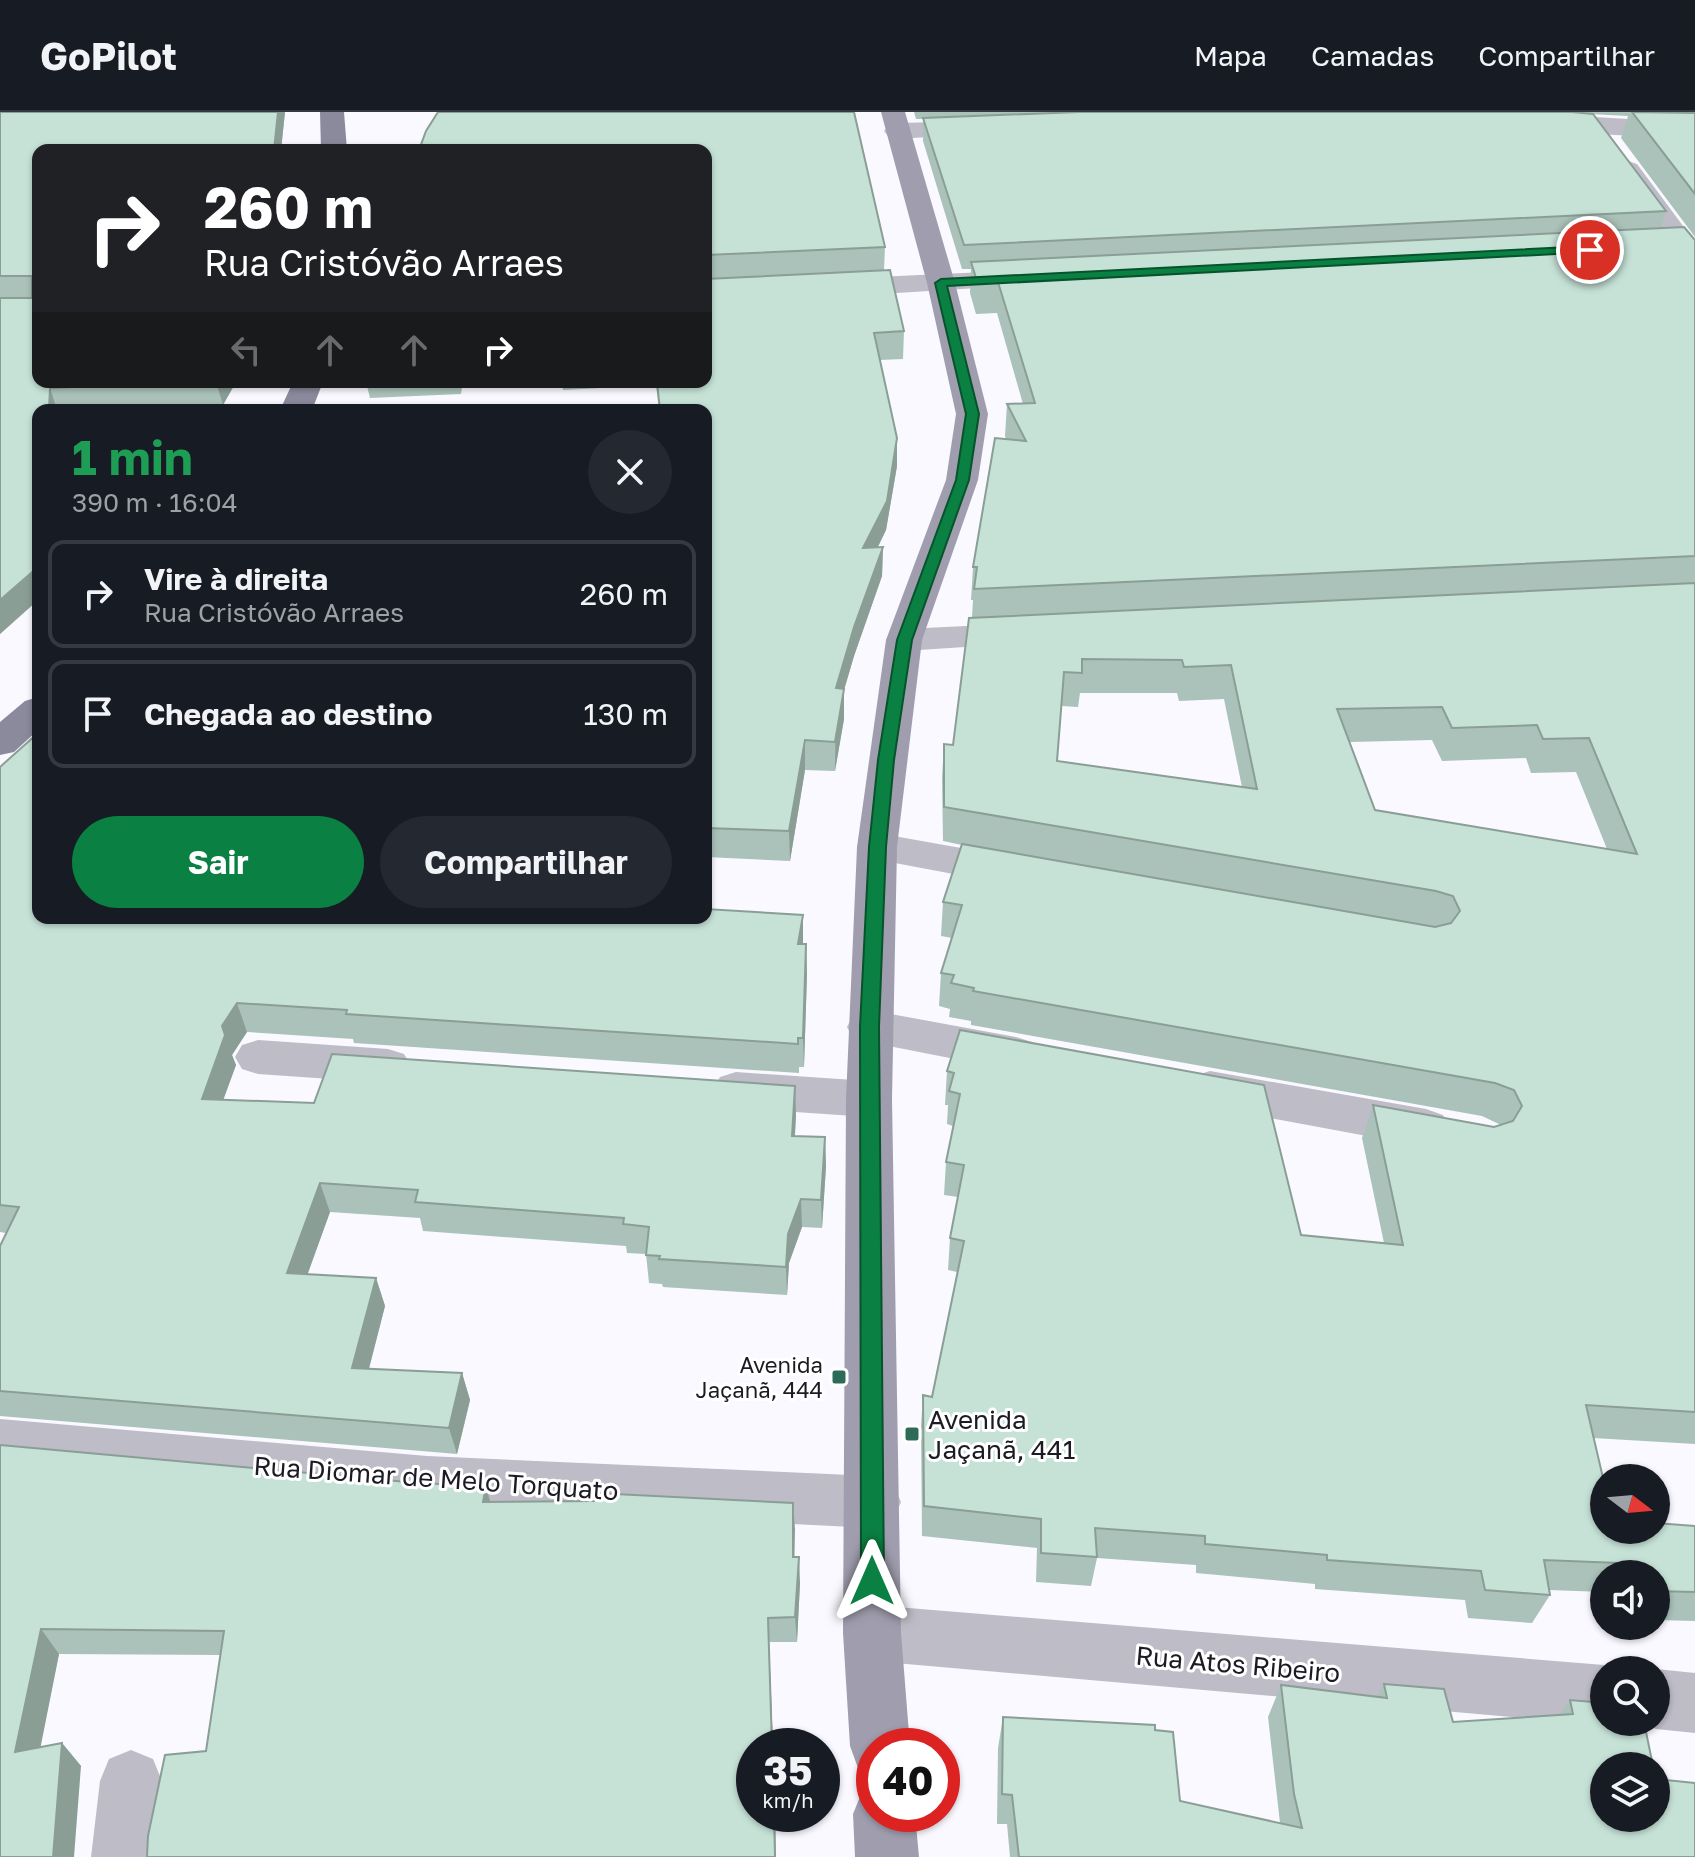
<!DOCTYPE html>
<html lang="pt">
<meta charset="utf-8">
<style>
body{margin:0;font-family:"Golos Text",sans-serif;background:#242831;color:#f1f3f6;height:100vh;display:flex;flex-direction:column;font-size:30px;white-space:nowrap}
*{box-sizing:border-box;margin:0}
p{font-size:26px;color:#9ea1a6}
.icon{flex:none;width:44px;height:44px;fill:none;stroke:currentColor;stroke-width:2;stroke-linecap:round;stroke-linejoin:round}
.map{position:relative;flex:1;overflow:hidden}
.panel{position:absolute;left:32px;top:292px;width:680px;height:520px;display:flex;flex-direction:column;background:#171b24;border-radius:16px;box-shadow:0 2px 6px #0004}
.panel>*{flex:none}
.top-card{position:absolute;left:32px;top:32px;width:680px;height:244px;border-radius:16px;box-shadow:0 2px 6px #0004;background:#202124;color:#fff;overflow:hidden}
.needle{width:52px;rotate:106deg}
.fabs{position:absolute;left:1590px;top:1352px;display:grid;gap:16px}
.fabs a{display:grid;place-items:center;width:80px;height:80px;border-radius:50%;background:#171b24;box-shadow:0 2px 6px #0004;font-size:40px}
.speed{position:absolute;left:736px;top:1616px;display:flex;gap:16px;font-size:40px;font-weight:700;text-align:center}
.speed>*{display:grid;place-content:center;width:104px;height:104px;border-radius:50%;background:#171b24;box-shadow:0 2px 6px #0004;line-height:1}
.speed small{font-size:20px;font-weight:400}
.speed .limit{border:12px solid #d22;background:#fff;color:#111}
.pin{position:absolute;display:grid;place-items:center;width:68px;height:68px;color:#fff;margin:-34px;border:4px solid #fff;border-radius:50%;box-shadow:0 2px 8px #0007}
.me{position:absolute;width:88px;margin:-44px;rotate:0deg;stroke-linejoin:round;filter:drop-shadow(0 0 6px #0008)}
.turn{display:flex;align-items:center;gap:28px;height:168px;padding:0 40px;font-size:36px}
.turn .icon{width:104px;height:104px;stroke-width:2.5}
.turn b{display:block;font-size:56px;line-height:68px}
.lanes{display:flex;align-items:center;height:76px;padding:0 40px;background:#0003;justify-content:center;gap:40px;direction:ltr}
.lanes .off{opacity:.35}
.round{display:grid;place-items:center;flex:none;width:84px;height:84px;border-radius:42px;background:#242831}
.overview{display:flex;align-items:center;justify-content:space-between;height:136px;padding:0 40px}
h1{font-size:48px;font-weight:700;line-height:60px;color:#1e9e55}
.cta{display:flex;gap:16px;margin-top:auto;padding:16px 40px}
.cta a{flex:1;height:92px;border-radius:48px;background:#0b8043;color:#fff;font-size:32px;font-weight:700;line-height:92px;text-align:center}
.cta a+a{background:#242831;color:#f1f3f6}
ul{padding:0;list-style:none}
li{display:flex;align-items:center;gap:24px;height:108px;margin:0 16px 12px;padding:0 24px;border:4px solid #363941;border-radius:16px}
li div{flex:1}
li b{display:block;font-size:30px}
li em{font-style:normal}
header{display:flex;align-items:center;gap:48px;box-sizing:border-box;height:112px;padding:0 40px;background:#171b24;border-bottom:2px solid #363941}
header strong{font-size:38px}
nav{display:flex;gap:44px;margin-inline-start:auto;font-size:28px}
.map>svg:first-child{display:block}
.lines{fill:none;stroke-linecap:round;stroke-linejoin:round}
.street{fill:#bebcc7;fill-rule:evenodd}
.secondary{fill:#a09eae;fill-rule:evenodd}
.primary{fill:#8b899c;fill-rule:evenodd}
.wall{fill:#aac2b9;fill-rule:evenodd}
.shaded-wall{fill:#8b9e96}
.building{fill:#c6e2d7;stroke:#8b9e96;stroke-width:2;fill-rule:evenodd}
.route{fill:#0b8043;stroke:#07532c;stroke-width:2}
.poi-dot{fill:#2d6b58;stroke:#fff;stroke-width:3}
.labels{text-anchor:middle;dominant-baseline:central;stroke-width:6;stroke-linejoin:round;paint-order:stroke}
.poi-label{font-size:22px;fill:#1c1a23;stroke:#fff;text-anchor:end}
.near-poi-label{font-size:26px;fill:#1c1a23;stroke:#fff;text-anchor:start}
.near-street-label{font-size:26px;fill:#1c1a23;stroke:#fff}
</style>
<header>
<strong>GoPilot</strong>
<nav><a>Mapa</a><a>Camadas</a><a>Compartilhar</a></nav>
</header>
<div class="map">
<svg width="1695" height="1745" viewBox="0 0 1695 1745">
<rect width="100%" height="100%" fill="#faf9ff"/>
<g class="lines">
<path class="street" d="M1417,0H1512L1695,11V27L1596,22L1429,7L1420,5Z
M983,9L992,11L995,16L992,21L897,27L888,24L884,19L888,14L897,11Z
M1628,49L1637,52L1695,130V157L1685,155L1615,57L1619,52Z
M1031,158L1041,160L1045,166L1041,172L832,185L822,182L818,176L822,170L832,167Z
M1026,511L1039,514L1044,522L1039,530L904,539L891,536L886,528L891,520L904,517Z
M877,721L1017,746L1032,750L1038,760L1032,770L1017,774L863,745L857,735L863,725Z
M869,898L1016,925L1032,930L1039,942L1032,954L1016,959L853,927L847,915L853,903Z
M258,928L388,937L404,942L411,954L404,966L388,971L258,962L242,957L235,945L242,933Z
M1210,959L1426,997L1443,1003L1450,1016L1443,1029L1426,1035L1210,995L1194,990L1187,977L1194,964Z
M736,960L869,969L885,974L892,987L885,1000L869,1005L736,996L720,991L713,978L720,965Z
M0,1307L427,1344L873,1364L893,1372L901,1390L893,1408L873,1416L427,1394L0,1355Z
M872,1493L1604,1553L1615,1558H1604V1610H1611L1604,1613L872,1549L851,1541L843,1521L851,1501Z
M1656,1557L1695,1561V1621L1656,1617L1640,1610H1656Z
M131,1638L153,1647L162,1669L155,1745H91L100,1669L109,1647Z"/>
<path class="secondary" d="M881,0H905L955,171L988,302L978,368L922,528L897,735L892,987L901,1521L910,1634H874V1662L858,1656L850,1634L843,1521L846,987L857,735L886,528L946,368L956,302L927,171Z
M874,1675V1702H915L919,1745H855L853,1702L862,1680Z"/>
<path class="primary" d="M320,0H344L347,38H321Z
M293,270H323L312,298H280Z
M38,585V618L14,640L0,643V610L25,589Z"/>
</g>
<path class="wall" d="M0,0H285L281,38L38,270H236L223,293L102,298H38V488L0,522Z
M914,0H1695V125L1621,26L1628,4L1590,2L1666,99L1661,116L1695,128V1332L1593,1326L1604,1418L1695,1414V1509L1656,1508V1462H1604V1480L1549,1478L1550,1483L1532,1511L1468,1506L1465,1488L1315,1477V1472L1196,1461V1453L1097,1446L1091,1474L1036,1470L1037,1436L922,1424L921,1314L923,1283L932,1285L957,1160L948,1158L950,1126L958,1085L944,1083L946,1050L953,1014L947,1012L948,993H945L947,959L960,918L1301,1123L1384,1131L1362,1026L1373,993L1494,1015L1501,1013L1482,1004L971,913V909L949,905L950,897L939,894L941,861L952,826L941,824L943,790L962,733L943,729L942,666L944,632L953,633L972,505L973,488H971L973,455L1006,327L1005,324L1007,292H1023L997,201L976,202L970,181L971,157H962L923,29V7H916ZM1080,581H1177L1179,589L1224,587L1242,675L1057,649L1061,594L1078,595ZM1432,628L1442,649L1526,646L1531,661L1576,660L1607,737L1375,698L1350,630Z
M706,38L885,135L884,158L904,219L903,247L880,248L897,326V354L886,418L878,435H883L882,464L854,544L844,578V607L835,659L805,658L790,749L706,745V298H659L656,273L563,278L562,270H706Z
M366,270H463L461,282L370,286Z
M0,655L38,806L806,832L807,862L804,955H799V961L354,931L353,927L247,920L232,943L236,953L223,988L314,991L795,974L796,1003L795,1024L825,1025L826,1054L822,1116L802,1115L789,1151L787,1183L663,1175L662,1172L649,1171L646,1142L627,1141L626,1134L423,1119L420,1106L330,1100L307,1162L376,1166L385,1194L369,1257L462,1261L470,1288L457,1342L0,1304V1134L6,1121L0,1120Z
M0,1333L490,1390L793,1391L794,1445L800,1471L797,1530H769L773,1634L206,1639L221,1543L59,1542L40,1635L62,1631L81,1654L0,1745Z
M1384,1572L1453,1610L1560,1603L1570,1588L1604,1654L1695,1745H1010L1007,1712H997L998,1636L1003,1605L1155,1618L1180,1689L1280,1711L1268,1605L1281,1573L1377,1585Z"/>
<path class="shaded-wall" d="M278,0H285L281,38H274Z
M216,270H236L223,293Z
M50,276L57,298H49Z
M897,326V354L886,418L863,465V436Z
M883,435L882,464L854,544L844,578V607L835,659L836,576L854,515Z
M38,455V488L0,522V488Z
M805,628V658L790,749L789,719Z
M803,803V833L798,832Z
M806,832L807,862L804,955L803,926Z
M237,891L247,920L232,943L236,953L213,1016L202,987L222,914Z
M795,974L796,1003L793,1052L792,1024Z
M825,1025L826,1054L822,1116L821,1088Z
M320,1071L330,1100L298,1189L287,1161Z
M801,1087L802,1115L789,1151L787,1183L786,1155L788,1122Z
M376,1166L385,1194L362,1283L352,1256Z
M462,1261L470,1288L457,1342L449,1316Z
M486,1374L493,1400L483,1390Z
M793,1391L795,1417L794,1470L793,1445Z
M799,1445L800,1471L797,1530L795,1505Z
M768,1506L769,1530L773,1634H772Z
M41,1517L59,1542L35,1663L15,1640Z
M62,1631L81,1654L74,1745H53Z
M774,1702H775L776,1745H775Z"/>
<path class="building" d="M0,0H278L274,38H38V270H184L50,276L49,298H38V455L0,488V186H32V164H0Z
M438,0H854L885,135L706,143V38H419L426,19Z
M1079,0H1572L1593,2L1666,99L964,133L923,6Z
M1632,0L1695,1V82Z
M1684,115L1695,128V444L974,477L977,455H973L995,326L1026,329L1007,292L1035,291L998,170L978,172L971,150Z
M890,158L904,219L874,221L897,326L887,389L863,436L883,435L854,515L836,576L844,577L835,630L805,628L789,719L706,716V298H660L657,270H706V167Z
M1695,471V1300L1586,1293L1604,1370V1418H1656V1411L1695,1414V1480L1656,1479V1462H1646L1644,1452L1544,1448L1550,1483L1485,1478L1481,1459L1327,1448V1443L1205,1432V1424L1095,1416L1097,1445L1041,1441V1407L924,1394L923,1283L932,1285L964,1129L950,1126L964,1053L946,1050L960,982L949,979L954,961L947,959L960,918L1264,973L1301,1123L1403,1133L1373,993L1494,1015L1513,1009L1522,994L1514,978L1495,971L973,879L974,876L951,871L954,863L941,861L962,793L943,790L962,732L1435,815L1451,811L1460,799L1453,784L1436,779L944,695V632L953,633L969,506ZM1082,547L1182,548L1184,555L1231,553L1257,677L1057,649L1064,560L1082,561ZM1442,595L1452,616L1537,613L1543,627L1589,626L1637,742L1375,698L1337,597Z
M38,621V806H706V797L803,803L798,832H806L803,926H798V932L346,902L347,898L237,891L222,914L225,923L202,987L314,991L332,942L795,974L792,1024L825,1025L821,1088L801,1087L788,1122L786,1155L659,1147L660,1144L646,1143L649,1115L623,1112L624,1106L415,1090L418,1078L320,1071L287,1161L376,1166L352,1256L462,1261L449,1316L0,1279V1134L19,1095L0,1093V655Z
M0,1333L418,1371L486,1374L483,1390L594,1389L595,1381L793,1391V1445H799L795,1505L768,1506L772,1634H754V1702H774L775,1745H147L148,1724L165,1643L206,1639L224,1519L41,1517L15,1640L62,1631L53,1745H0Z
M1384,1572L1444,1577L1453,1610L1573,1602L1570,1588L1604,1591V1610H1644L1653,1654H1604V1706H1656V1667L1695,1671V1745H1019L1012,1683L1002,1682L1003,1605L1155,1613V1618L1173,1620L1180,1689L1302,1716L1294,1682L1281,1573L1387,1586Z"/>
<path class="route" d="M1590,134L1596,138L1594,140L947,174L979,302L969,368L912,528L894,648L886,735L879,915L884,1469L881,1477L872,1480L864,1477L861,1469L860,915L869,735L878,648L897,528L956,368L966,302L935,171L941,167Z"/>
<g class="poi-dot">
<rect x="831" y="1257" width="16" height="16" rx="4"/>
<rect x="904" y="1314" width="16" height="16" rx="4"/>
</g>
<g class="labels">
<g class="poi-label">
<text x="823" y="1252">Avenida<tspan x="823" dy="25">Jaçanã, 444</tspan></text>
</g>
<g class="near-poi-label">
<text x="928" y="1307">Avenida<tspan x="928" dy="30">Jaçanã, 441</tspan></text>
</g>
<g class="near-street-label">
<text transform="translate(436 1366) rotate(4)">Rua Diomar de Melo Torquato</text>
<text transform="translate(1238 1552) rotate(5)">Rua Atos Ribeiro</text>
</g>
</g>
</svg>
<div class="fabs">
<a><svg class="needle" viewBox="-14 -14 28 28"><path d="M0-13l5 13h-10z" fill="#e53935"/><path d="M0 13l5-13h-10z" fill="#9ea1a6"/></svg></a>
<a><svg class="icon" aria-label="sound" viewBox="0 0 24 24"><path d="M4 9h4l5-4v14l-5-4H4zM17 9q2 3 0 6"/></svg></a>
<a><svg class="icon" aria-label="search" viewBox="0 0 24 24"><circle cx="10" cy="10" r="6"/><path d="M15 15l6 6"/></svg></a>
<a><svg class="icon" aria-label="layers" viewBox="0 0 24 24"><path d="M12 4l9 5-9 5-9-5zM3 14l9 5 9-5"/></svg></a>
</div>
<div class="speed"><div>35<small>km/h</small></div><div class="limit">40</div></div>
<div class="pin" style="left:1590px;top:138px;background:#d93025"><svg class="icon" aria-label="arrive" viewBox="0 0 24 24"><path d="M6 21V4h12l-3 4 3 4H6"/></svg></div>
<svg class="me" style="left:872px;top:1469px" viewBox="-20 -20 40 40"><path d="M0-17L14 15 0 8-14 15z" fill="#0b8043" stroke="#fff" stroke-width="4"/></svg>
<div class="top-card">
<div class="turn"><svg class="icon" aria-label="right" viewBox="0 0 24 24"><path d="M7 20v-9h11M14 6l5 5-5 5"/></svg><div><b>260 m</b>Rua Cristóvão Arraes</div></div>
<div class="lanes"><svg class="icon off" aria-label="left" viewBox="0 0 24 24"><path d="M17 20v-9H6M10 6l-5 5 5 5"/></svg><svg class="icon off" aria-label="ahead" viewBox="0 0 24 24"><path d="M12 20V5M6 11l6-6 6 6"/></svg><svg class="icon off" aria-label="ahead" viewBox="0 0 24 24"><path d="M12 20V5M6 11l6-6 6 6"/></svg><svg class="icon" aria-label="right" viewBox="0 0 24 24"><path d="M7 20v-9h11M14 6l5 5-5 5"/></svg></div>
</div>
<section class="panel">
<div class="overview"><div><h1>1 min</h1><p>390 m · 16:04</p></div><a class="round"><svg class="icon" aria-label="close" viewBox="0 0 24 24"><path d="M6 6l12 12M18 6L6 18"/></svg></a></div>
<ul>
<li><svg class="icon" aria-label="right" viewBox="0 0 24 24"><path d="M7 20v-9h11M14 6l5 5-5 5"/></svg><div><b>Vire à direita</b><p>Rua Cristóvão Arraes</p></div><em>260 m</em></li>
<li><svg class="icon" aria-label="arrive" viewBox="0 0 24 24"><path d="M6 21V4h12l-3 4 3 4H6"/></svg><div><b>Chegada ao destino</b></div><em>130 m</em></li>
</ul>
<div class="cta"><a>Sair</a><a>Compartilhar</a></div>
</section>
</div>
